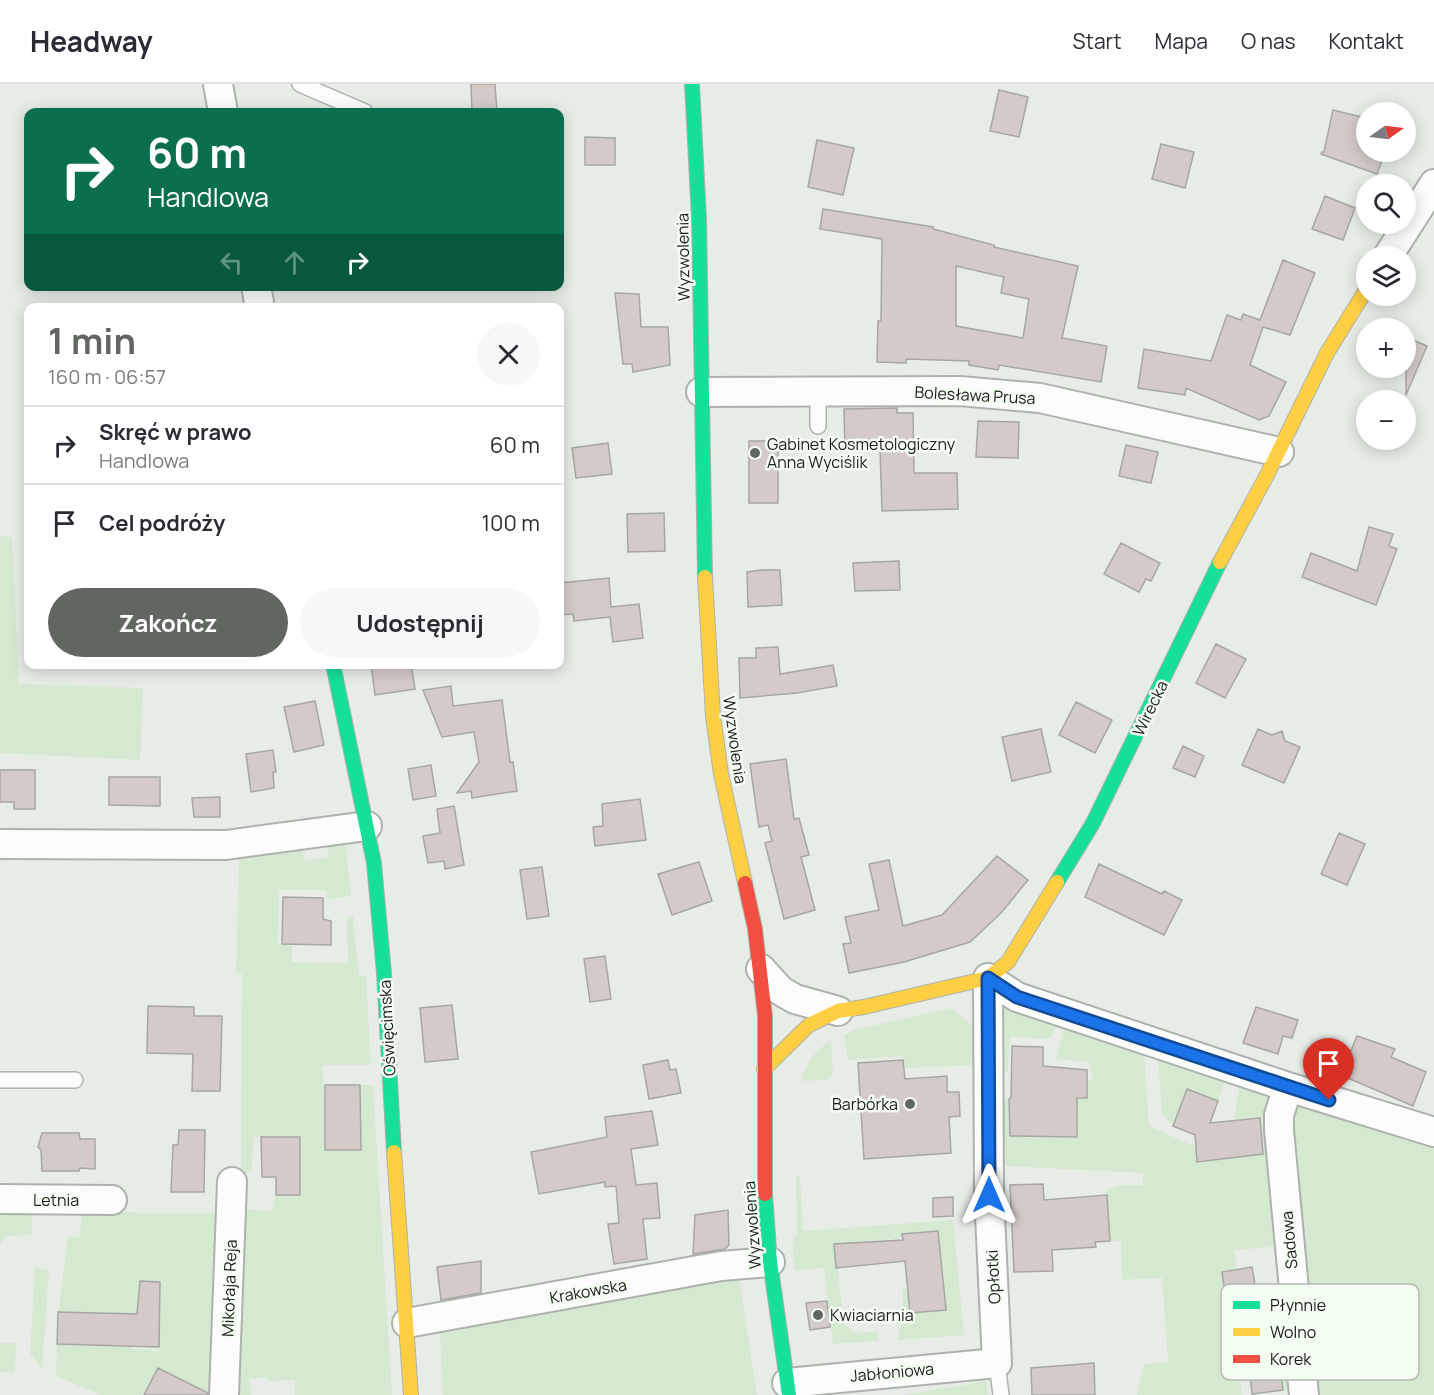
<!DOCTYPE html>
<html lang="pl">
<meta charset="utf-8">
<style>
body{margin:0;font-family:Manrope,sans-serif;background:#f7f7f7;color:#2b2b33;height:100vh;display:flex;flex-direction:column;font-size:22px;white-space:nowrap}
*{box-sizing:border-box;margin:0}
p{font-size:20px;color:#7c7c81}
.icon{flex:none;width:33px;height:33px;fill:none;stroke:currentColor;stroke-width:2;stroke-linecap:round;stroke-linejoin:round}
.map{position:relative;flex:1;overflow:hidden}
.side{position:absolute;left:24px;top:219px;width:540px;height:366px;display:flex;flex-direction:column;background:#fff;border-radius:12px;box-shadow:0 3px 15px #0003}
.side>*{flex:none}
.guide{position:absolute;left:24px;top:24px;width:540px;height:183px;border-radius:12px;box-shadow:0 3px 15px #0003;background:#0b6e4f;color:#fff;overflow:hidden}
.needle{width:39px;rotate:76deg}
.tools{position:absolute;left:1356px;top:18px;display:grid;gap:12px}
.tools a{display:grid;place-items:center;width:60px;height:60px;border-radius:50%;background:#fff;box-shadow:0 3px 15px #0003;font-size:30px}
.pin{position:absolute;display:grid;place-items:center;width:51px;height:51px;color:#fff;margin:-62px -26px;border-radius:50% 50% 50% 0;rotate:-45deg;box-shadow:0 0 6px #0007}
.pin .icon{rotate:45deg}
.me{position:absolute;width:66px;margin:-33px;rotate:0deg;stroke-linejoin:round;filter:drop-shadow(0 0 4px #0008)}
.turn{display:flex;align-items:center;gap:21px;height:126px;padding:0 24px;font-size:27px}
.turn .icon{width:78px;height:78px;stroke-width:2.5}
.turn b{display:block;font-size:42px;line-height:51px}
.lanes{display:flex;align-items:center;height:57px;padding:0 24px;background:#0003;justify-content:center;gap:30px;direction:ltr}
.lanes .off{opacity:.35}
.round{display:grid;place-items:center;flex:none;width:63px;height:63px;border-radius:32px;background:#f7f7f7}
.overview{display:flex;align-items:center;justify-content:space-between;height:102px;padding:0 24px}
h1{font-size:36px;font-weight:700;line-height:45px;color:#626661}
.button{display:flex;gap:12px;margin-top:auto;padding:12px 24px}
.button a{flex:1;height:69px;border-radius:36px;background:#626661;color:#fff;font-size:24px;font-weight:700;line-height:69px;text-align:center}
.button a+a{background:#f7f7f7;color:#2b2b33}
ul{padding:0;list-style:none}
li{display:flex;align-items:center;gap:18px;height:78px;padding:0 24px;border-top:2px solid #e1e1e2}
li div{flex:1}
li b{display:block;font-size:22px}
li em{font-style:normal}
header{display:flex;align-items:center;gap:36px;box-sizing:border-box;height:84px;padding:0 30px;background:#fff;border-bottom:2px solid #e1e1e2}
header strong{font-size:28px}
nav{display:flex;gap:33px;margin-inline-start:auto;font-size:21px}
.map>svg:first-child{display:block}
.green{fill:#d5e9d1;fill-rule:evenodd}
.building{fill:#d4cbc9;stroke:#a6a6a2;stroke-width:1.5;fill-rule:evenodd}
.lines{fill:none;stroke-linecap:round;stroke-linejoin:round}
.lane-casing{stroke:#adb2ad;stroke-width:18}
.street-casing{stroke:#adb2ad;stroke-width:32}
.fast-casing{stroke:#adb2ad;stroke-width:16}
.slow-casing{stroke:#adb2ad;stroke-width:16}
.jam-casing{stroke:#adb2ad;stroke-width:16}
.lane{stroke:#fbfcfb;stroke-width:15}
.street{stroke:#fbfcfb;stroke-width:28}
.fast{stroke:#16e098;stroke-width:14}
.slow{stroke:#ffcf43;stroke-width:14}
.jam{stroke:#f24e42;stroke-width:14}
.route-casing{stroke:#114b97;stroke-width:15}
.route{stroke:#1a73e8;stroke-width:10}
.poi-dot{fill:#626661;stroke:#f3fdf1;stroke-width:2}
.labels{text-anchor:middle;dominant-baseline:central;stroke-width:5;stroke-linejoin:round;paint-order:stroke}
.street-label{font-size:16px;fill:#1a1d19;stroke:#f3fdf1}
.poi-label{font-size:16px;fill:#1a1d19;stroke:#f3fdf1;text-anchor:start}
.key{fill:#f3fdf1;stroke:#b2bab0;stroke-width:1.5}
.key-label{font-size:16px;fill:#1a1d19}
</style>
<header>
<strong>Headway</strong>
<nav><a>Start</a><a>Mapa</a><a>O nas</a><a>Kontakt</a></nav>
</header>
<div class="map">
<svg width="1434" height="1311" viewBox="0 0 1434 1311">
<rect width="100%" height="100%" fill="#e7ede6"/>
<path class="green" d="M0,452L12,453L19,600L143,604L140,676L0,669Z
M345,755L351,812L327,815V806H279L278,860L292,861V878L348,879L347,834L353,832L359,891L366,892L371,981H323L325,1065H361L360,1001H373L392,1311H295V1296L268,1297L267,1293L250,1295L251,1311H232L240,1125L272,1127L276,1111H297L300,1092V1053H253L252,1086L241,1093L242,890L236,889L239,770L301,761L305,777L329,773L327,757Z
M1014,922L1058,937L1052,953L1044,955L1010,953L1008,987H998L1000,932L1003,926Z
M952,924L974,943V981L905,984L903,972L848,976L844,951L857,945Z
M1065,939L1144,969L1149,1042L1196,1063L1197,1078L1224,1075L1222,1053L1236,1072L1263,1070L1260,1034L1248,1035L1233,1043L1239,1003L1269,1013L1283,1162L1234,1166L1237,1185L1222,1188L1227,1222L1282,1217L1276,1180L1284,1179L1295,1304L1283,1306L1278,1277L1249,1281L1250,1294L1240,1296L1242,1311H1137L1144,1280L1168,1278L1162,1194L1122,1196L1121,1157H1110L1106,1106L1121,1101H1143V1089L1007,1082L997,1075L998,1014L1009,1015L1010,1052L1050,1051L1077,1045L1078,1029L1062,1027L1065,1014H1087V997L1093,994L1089,978L1056,975Z
M831,957L833,991L826,996L802,997C804,982 817,964 831,957Z
M1158,974L1225,998L1218,1017L1187,1005L1173,1042L1162,1030Z
M1299,1017L1434,1054V1311H1312L1288,1044L1292,1021Z
M800,1091L803,1147L953,1136L964,1251L897,1256L904,1233L902,1204H908L911,1229L946,1225L938,1147L903,1150V1154L835,1160L844,1240L855,1249L877,1247L878,1257L833,1260L824,1184L795,1187L792,1159L797,1149L796,1092Z
M83,1126L147,1129H219L217,1311H202L190,1300L158,1284L144,1311H101L56,1292L57,1260L129,1262V1230L58,1228L68,1153L79,1154ZM134,1250L159,1254V1267L132,1265Z
M0,1127L33,1128L31,1151L6,1152L0,1161Z
M35,1184L49,1185L42,1286L30,1269Z
M739,1193L757,1311H443L440,1251L442,1247Z
M0,1259H16L15,1289L0,1288Z
M986,1297L988,1311H903Z"/>
<path class="building" d="M471,0H495L497,28H472Z
M999,6L1028,13L1019,53L990,47Z
M1333,26L1366,34V68H1385L1377,90L1321,70L1322,68H1324Z
M585,53L615,54V81H585Z
M817,56L854,64L843,111L808,103Z
M1161,60L1194,68L1185,104L1152,95Z
M1325,112L1355,124L1343,156L1312,145Z
M823,125L933,143V145L994,161V163L1078,182L1062,254L1107,262L1101,298L999,281L998,286L969,281V277L906,275V279L877,278L878,237H881L882,155L820,145ZM956,182L1004,193L1001,209L1029,215L1023,254L956,242Z
M1283,176L1315,189L1290,251L1263,243L1250,281L1286,298L1269,332L1259,336L1186,304L1185,311L1138,304L1144,265L1211,277L1227,231L1241,236L1243,230L1260,236Z
M615,209L639,210L641,243H668L670,281L633,288L632,280H623Z
M1406,253L1427,262L1406,311Z
M897,324V329H913L914,389H957L958,425L882,427L880,365L845,366L844,325Z
M978,337L1019,338L1018,374L976,373Z
M749,357H778V419H749Z
M608,359L612,390L576,394L572,364Z
M1126,361L1158,368L1151,399L1119,392Z
M664,429L665,467L628,468L627,430Z
M1369,443L1393,450L1389,462L1397,465L1376,521L1302,493L1311,469L1357,487Z
M1121,459L1160,479L1151,497L1146,495L1139,508L1104,490Z
M899,477L900,506L855,507L853,479Z
M762,486H780L782,521L748,523L747,488Z
M609,494L611,523L639,520L643,554L613,558L610,533L574,537L573,530L560,531V499Z
M1216,560L1246,575L1225,614L1196,599Z
M778,563L780,590L833,581L837,602L797,609L740,614L739,574H756V564Z
M371,580H411L415,605L375,611Z
M451,602L453,622L502,616L510,678H513L517,707L472,714L471,707L457,709L479,678L474,648L442,653L423,606Z
M315,617L324,661L294,668L284,623Z
M1076,618L1112,636L1095,669L1059,651Z
M1041,645L1051,688L1012,697L1002,653Z
M1258,645L1272,651L1282,647L1285,657L1300,663L1284,699L1242,681Z
M1183,662L1204,672L1195,693L1173,684Z
M273,666L276,688H273L274,704L251,708L246,670Z
M786,675L794,735L799,734L809,771L801,773L815,826L784,835L765,759L772,757L768,741L759,743L750,680Z
M431,681L436,712L413,716L408,685Z
M0,686H35V725H14V718H0Z
M109,693H160V722L109,721Z
M220,713V733H194L192,714Z
M640,715L646,756L595,762L593,743L603,742L602,720Z
M454,722L464,781L445,785L444,777L428,779L423,752L440,749L437,725Z
M1339,749L1365,760L1347,801L1321,790Z
M997,772L1028,796L1001,829L970,858L904,878L849,889L843,860L851,859L845,833L879,826L869,780L889,776L903,842L942,831Z
M699,778L712,817L672,831L658,790Z
M1099,780L1162,810L1164,807L1182,816L1164,851L1085,813Z
M542,783L549,832L527,835L520,786Z
M283,813L323,814V835L331,837V861L282,860Z
M605,872L611,915L590,918L584,875Z
M452,921L458,975L425,978L420,924Z
M148,922L194,923V932H222L220,1007H192L193,970L147,969Z
M1256,923L1298,936L1292,954L1283,952L1278,970L1243,959Z
M1357,952L1395,965L1391,973L1426,988L1413,1022L1341,991Z
M1012,962L1043,963V982L1087,986V1014H1077V1053L1010,1052L1009,1015L1011,1014Z
M668,976L670,986L676,985L681,1009L649,1015L643,981Z
M903,976L905,995L947,992V1008H959L960,1032L949,1033L951,1069L864,1075L858,979Z
M325,1001H360L361,1066H325Z
M1187,1005L1218,1017L1210,1039L1260,1034L1263,1070L1197,1078L1195,1051L1173,1042Z
M652,1027L658,1061L631,1065L636,1101L657,1099L660,1134L643,1135L647,1175L614,1180L608,1140L619,1139L616,1102L605,1103V1098L539,1110L531,1068L607,1053L605,1033Z
M179,1046H205L204,1108H171L173,1061H178Z
M42,1049H79L80,1055H95V1085L80,1084L79,1087H42L41,1066L38,1063Z
M261,1053H300V1111H276V1093H262Z
M1043,1100L1044,1116L1107,1111L1110,1157L1095,1158L1096,1163L1052,1166L1053,1187L1014,1188L1010,1101Z
M953,1113V1132L933,1133V1114Z
M728,1126L729,1161L725,1165L693,1170L695,1131Z
M938,1147L946,1226L910,1229L905,1177L836,1184L834,1160L903,1156L902,1150Z
M481,1177V1209L441,1216L437,1183Z
M1252,1183L1258,1218L1227,1222L1222,1188Z
M140,1197L160,1198L159,1263L57,1260L58,1228L137,1230Z
M827,1217L830,1243L810,1246L806,1219Z
M1279,1277L1283,1306L1252,1310L1249,1281Z
M1094,1279L1095,1311H1032L1031,1284Z
M158,1284L208,1309V1311H144Z"/>
<g class="lines">
<defs>
<path id="lane" d="M300,0L365,28
M818,307V342
M0,996H75
M997,1279L1001,1311"/>
<path id="street" d="M218,0L223,28
M1388,172L1434,100
M256,202L260,224
M701,308L960,307L1040,314L1279,368
M0,760L226,761L367,742
M761,885L781,907L795,915L838,927
M988,894L1017,913L1288,1003L1434,1048
M1288,1003L1279,1031V1046L1304,1311
M0,1115L112,1116
M407,1239L721,1182L770,1178
M787,1299L997,1279L989,1111L988,894
M224,1311L232,1098"/>
<path id="fast" d="M692,0L699,134L705,493
M333,580L374,779L384,889L394,1068
M1057,798L1093,739L1220,478
M765,1110L770,1178L789,1311"/>
<path id="slow" d="M1220,478L1267,391L1327,269L1366,206
M705,493L713,632L721,690L745,799
M764,985L809,941L838,927L864,923L988,894L1008,878L1057,798
M394,1068L411,1311"/>
<path id="jam" d="M745,799L755,845L765,932V1110"/>
</defs>
<use href="#lane" class="lane-casing"/>
<use href="#street" class="street-casing"/>
<use href="#fast" class="fast-casing"/>
<use href="#slow" class="slow-casing"/>
<use href="#jam" class="jam-casing"/>
<use href="#lane" class="lane"/>
<use href="#street" class="street"/>
<use href="#fast" class="fast"/>
<use href="#slow" class="slow"/>
<use href="#jam" class="jam"/>
</g>
<g class="lines">
<defs>
<path id="route" d="M989,1111L988,894L1017,913L1329,1016"/>
</defs>
<use href="#route" class="route-casing"/>
<use href="#route" class="route"/>
</g>
<g class="poi-dot">
<circle cx="755" cy="369" r="6"/>
<circle cx="910" cy="1020" r="6"/>
<circle cx="818" cy="1231" r="6"/>
</g>
<g class="labels">
<g class="street-label">
<text transform="translate(683 173) rotate(-91)">Wyzwolenia</text>
<text transform="translate(975 311) rotate(3)">Bolesława Prusa</text>
<text transform="translate(1150 624) rotate(-64)">Wirecka</text>
<text transform="translate(735 656) rotate(82)">Wyzwolenia</text>
<text transform="translate(387 944) rotate(-93)">Oświęcimska</text>
<text x="56" y="1116">Letnia</text>
<text transform="translate(752 1141) rotate(-94)">Wyzwolenia</text>
<text transform="translate(1289 1156) rotate(-95)">Sadowa</text>
<text transform="translate(993 1193) rotate(-93)">Opłotki</text>
<text transform="translate(229 1204) rotate(-88)">Mikołaja Reja</text>
<text transform="translate(588 1207) rotate(-10)">Krakowska</text>
<text transform="translate(892 1288) rotate(-5)">Jabłoniowa</text>
</g>
<g class="poi-label">
<text x="767" y="360">Gabinet Kosmetologiczny<tspan x="767" dy="18">Anna Wyciślik</tspan></text>
<text x="898" y="1020" text-anchor="end">Barbórka</text>
<text x="830" y="1231">Kwiaciarnia</text>
</g>
</g>
<rect x="1221" y="1200" width="198" height="96" rx="9" class="key"/>
<rect x="1233" y="1217" width="27" height="8" fill="#16e098"/>
<rect x="1233" y="1244" width="27" height="8" fill="#ffcf43"/>
<rect x="1233" y="1271" width="27" height="8" fill="#f24e42"/>
<g class="key-label">
<text x="1270" y="1227">Płynnie</text>
<text x="1270" y="1254">Wolno</text>
<text x="1270" y="1281">Korek</text>
</g>
</svg>
<div class="tools">
<a><svg class="needle" viewBox="-14 -14 28 28"><path d="M0-13l5 13h-10z" fill="#e53935"/><path d="M0 13l5-13h-10z" fill="#7c7c81"/></svg></a>
<a><svg class="icon" aria-label="search" viewBox="0 0 24 24"><circle cx="10" cy="10" r="6"/><path d="M15 15l6 6"/></svg></a>
<a><svg class="icon" aria-label="layers" viewBox="0 0 24 24"><path d="M12 4l9 5-9 5-9-5zM3 14l9 5 9-5"/></svg></a>
<a>+</a>
<a>−</a>
</div>
<div class="pin" style="left:1329px;top:1016px;background:#d93025"><svg class="icon" aria-label="arrive" viewBox="0 0 24 24"><path d="M6 21V4h12l-3 4 3 4H6"/></svg></div>
<svg class="me" style="left:989px;top:1111px" viewBox="-20 -20 40 40"><path d="M0-17L14 15 0 8-14 15z" fill="#1a73e8" stroke="#fff" stroke-width="4"/></svg>
<div class="guide">
<div class="turn"><svg class="icon" aria-label="right" viewBox="0 0 24 24"><path d="M7 20v-9h11M14 6l5 5-5 5"/></svg><div><b>60 m</b>Handlowa</div></div>
<div class="lanes"><svg class="icon off" aria-label="left" viewBox="0 0 24 24"><path d="M17 20v-9H6M10 6l-5 5 5 5"/></svg><svg class="icon off" aria-label="ahead" viewBox="0 0 24 24"><path d="M12 20V5M6 11l6-6 6 6"/></svg><svg class="icon" aria-label="right" viewBox="0 0 24 24"><path d="M7 20v-9h11M14 6l5 5-5 5"/></svg></div>
</div>
<section class="side">
<div class="overview"><div><h1>1 min</h1><p>160 m · 06:57</p></div><a class="round"><svg class="icon" aria-label="close" viewBox="0 0 24 24"><path d="M6 6l12 12M18 6L6 18"/></svg></a></div>
<ul>
<li><svg class="icon" aria-label="right" viewBox="0 0 24 24"><path d="M7 20v-9h11M14 6l5 5-5 5"/></svg><div><b>Skręć w prawo</b><p>Handlowa</p></div><em>60 m</em></li>
<li><svg class="icon" aria-label="arrive" viewBox="0 0 24 24"><path d="M6 21V4h12l-3 4 3 4H6"/></svg><div><b>Cel podróży</b></div><em>100 m</em></li>
</ul>
<div class="button"><a>Zakończ</a><a>Udostępnij</a></div>
</section>
</div>
